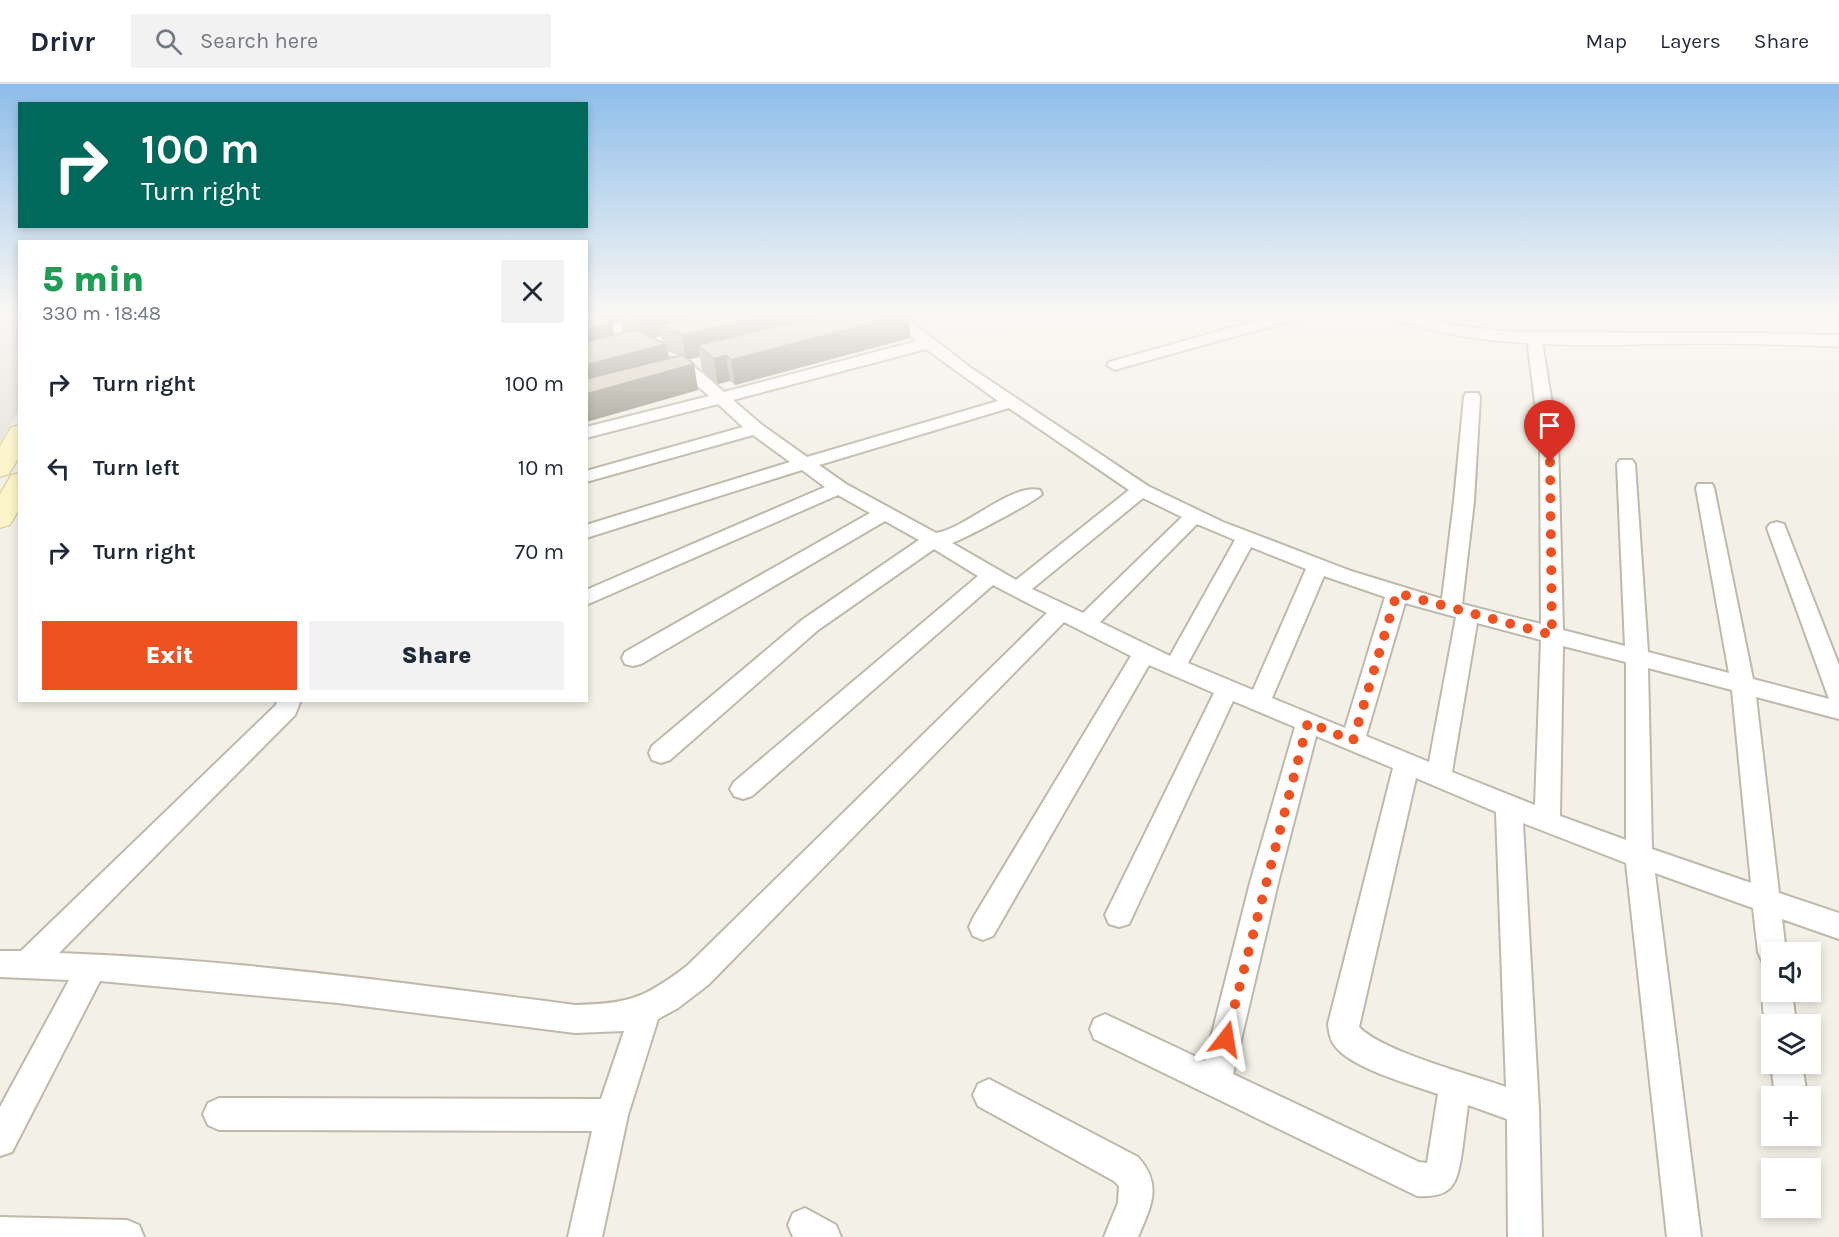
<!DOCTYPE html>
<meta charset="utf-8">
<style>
body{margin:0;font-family:Karla,sans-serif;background:#f2f2f3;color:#1f2937;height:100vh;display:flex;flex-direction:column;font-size:22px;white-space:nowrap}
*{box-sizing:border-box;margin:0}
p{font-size:20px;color:#747a83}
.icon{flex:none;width:33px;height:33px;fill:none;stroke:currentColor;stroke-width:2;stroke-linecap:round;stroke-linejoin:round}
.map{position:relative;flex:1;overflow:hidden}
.details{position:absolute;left:18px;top:156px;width:570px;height:462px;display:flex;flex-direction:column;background:#fff;border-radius:0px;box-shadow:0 3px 9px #0003}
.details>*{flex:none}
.guide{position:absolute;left:18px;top:18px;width:570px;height:126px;border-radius:0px;box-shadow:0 3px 9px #0003;background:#00695c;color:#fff;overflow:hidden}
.controls{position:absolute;left:1761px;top:858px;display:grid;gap:12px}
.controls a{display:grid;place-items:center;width:60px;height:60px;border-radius:0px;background:#fff;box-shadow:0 3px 9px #0003;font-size:30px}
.pin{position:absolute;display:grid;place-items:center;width:51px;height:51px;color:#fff;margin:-62px -26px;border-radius:50% 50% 50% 0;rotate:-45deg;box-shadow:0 0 6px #0007}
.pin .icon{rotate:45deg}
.me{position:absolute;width:66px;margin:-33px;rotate:14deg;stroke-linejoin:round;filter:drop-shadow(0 0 4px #0008)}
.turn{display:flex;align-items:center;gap:21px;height:126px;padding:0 24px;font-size:27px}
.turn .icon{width:78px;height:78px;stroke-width:2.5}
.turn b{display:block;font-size:42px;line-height:51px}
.round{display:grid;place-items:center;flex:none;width:63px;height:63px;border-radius:0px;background:#f2f2f3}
.overview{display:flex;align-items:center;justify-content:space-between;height:102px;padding:0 24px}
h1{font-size:36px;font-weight:800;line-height:45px;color:#1e9e55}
.action{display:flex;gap:12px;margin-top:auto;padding:12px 24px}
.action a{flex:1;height:69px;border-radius:0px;background:#f05121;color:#fff;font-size:24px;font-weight:800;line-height:69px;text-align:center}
.action a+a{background:#f2f2f3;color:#1f2937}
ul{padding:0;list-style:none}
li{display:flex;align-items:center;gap:18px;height:84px;padding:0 24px}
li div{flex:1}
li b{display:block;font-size:22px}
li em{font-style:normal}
header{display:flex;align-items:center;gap:36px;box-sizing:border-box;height:84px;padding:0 30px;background:#fff;border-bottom:2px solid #e0e1e3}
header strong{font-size:28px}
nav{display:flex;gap:33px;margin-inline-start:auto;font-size:21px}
.search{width:420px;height:54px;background:#f2f2f3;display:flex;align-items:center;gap:15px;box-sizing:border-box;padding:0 21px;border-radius:0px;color:#747a83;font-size:22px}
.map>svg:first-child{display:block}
.industrial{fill:#e5e2dc}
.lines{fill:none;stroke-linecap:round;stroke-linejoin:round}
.minor-casing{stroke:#beb9aa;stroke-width:4}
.tertiary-casing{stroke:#beb9aa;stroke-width:3}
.secondary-casing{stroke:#d1c699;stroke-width:2}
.minor{fill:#fff;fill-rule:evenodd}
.tertiary{fill:#fff;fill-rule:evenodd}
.secondary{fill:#fcf4c8;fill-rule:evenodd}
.wall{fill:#b6b0a3;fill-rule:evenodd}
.shaded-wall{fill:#949084}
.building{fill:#d4cdbd;stroke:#949084;stroke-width:1.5}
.route{stroke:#f05121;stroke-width:10;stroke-dasharray:0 18}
</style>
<header>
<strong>Drivr</strong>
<div class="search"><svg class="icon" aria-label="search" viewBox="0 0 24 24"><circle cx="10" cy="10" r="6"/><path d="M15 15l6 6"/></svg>Search here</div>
<nav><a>Map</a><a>Layers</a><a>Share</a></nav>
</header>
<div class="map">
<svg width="1839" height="1153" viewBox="0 0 1839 1153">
<rect width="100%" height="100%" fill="#f3f0e7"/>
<path class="industrial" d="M0,229H19L20,325L0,358Z"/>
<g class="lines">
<defs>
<path id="minor" d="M661,229H690L688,232L586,256V246Z
M883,229H900L971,284L1148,402L1223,438L1351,487L1442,515L1454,417L1464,313L1466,309H1478L1480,313L1474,417L1462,520L1541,540L1540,357L1527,255L1529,252H1541L1558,357L1563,546L1625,562L1617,380L1620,376H1632L1635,380L1648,568L1729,589L1696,404L1698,400H1712L1714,404L1753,595L1829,615L1767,444L1770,440L1777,438L1784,440L1839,581V635L1756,613L1779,809L1839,829V855L1782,835L1786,868H1772V881L1762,877L1758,868L1753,824L1655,789L1701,1153H1667L1626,779L1523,739L1539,1025L1542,1153H1508L1507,1035L1468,1021C1466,1037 1464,1052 1462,1068C1457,1100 1453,1114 1417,1112L1094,955L1090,945L1094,935L1105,930L1205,977L1250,799L1295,643L1233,617L1129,840L1119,843L1109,840L1105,831L1214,609L1149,581L993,852L983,856L973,852L969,843L973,834L1131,572L1064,538L708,901L678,924L658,935L628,1031L602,1153H568L592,1047L219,1046L208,1041L203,1030L208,1019L219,1014L601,1015L624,947L575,949L338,919L100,897L12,1068L0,1072V1023L69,896L0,893V867H21L276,621L277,616H301L295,631L59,869C231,875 404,899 575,921C629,920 645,914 688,881L1047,529L993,501L752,712L743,715L734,712L730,705L734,698L978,492L934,465L818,546L670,676L661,679L652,676L649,669L652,662L802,536L919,456L885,437L641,580L633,582L625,580L622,574L625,568L870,429L838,411L586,521V506L825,403L802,386L586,454V441L790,378L753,351L586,398V387L743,343L718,320L586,354V343L709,312L694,299L666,280L664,277L666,274C683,269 712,297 724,308L917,257ZM926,265L998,317L807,373L762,341L733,316ZM1009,324L1129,406L1016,496L952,459C964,455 1038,416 1042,410L1040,406C1011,399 967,444 936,449L846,400L819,381ZM1143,414L1182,433L1083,529L1032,505ZM1197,440L1235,456L1170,572L1100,538ZM1251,463L1306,485L1253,606L1188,579ZM1324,492L1385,513L1345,644L1272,614ZM1405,519L1456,533L1429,678L1366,652ZM1477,539L1541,556L1535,721L1452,688ZM1563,562L1626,578V756L1560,732ZM1648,584L1732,606L1751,799L1652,765ZM1316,652L1393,684L1328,940C1329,948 1330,956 1335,962C1351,984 1412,1001 1438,1010L1427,1079L1419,1078L1233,990L1278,799ZM1416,694L1496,728L1506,1003C1470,990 1383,968 1359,943Z
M1284,229H1310L1308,232L1121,284L1115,286L1107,281L1109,278Z
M1772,896V908H1792L1796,940H1772V951C1762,937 1760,913 1767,898Z
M1771,980H1802L1807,1012H1775Z
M989,995L1138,1073C1163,1101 1151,1122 1138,1153H1104L1118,1119L1119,1102L1114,1097L978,1022L973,1011L978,1000Z
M805,1124L836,1141L841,1153H793L788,1141L793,1129Z
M0,1133L127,1136L139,1141L144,1153H0Z"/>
<path id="tertiary" d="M1383,229H1411L1452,241L1513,248L1763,249L1839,251V263C1780,260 1720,259 1661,260C1565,262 1478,264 1386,233Z"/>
<path id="secondary" d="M20,341V372L9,390L0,393V362L11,343Z
M20,389V424L10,441L0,444V410L11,391Z"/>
</defs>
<use href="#minor" class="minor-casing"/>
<use href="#tertiary" class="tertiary-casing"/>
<use href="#secondary" class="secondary-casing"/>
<use href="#minor" class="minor"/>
<use href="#tertiary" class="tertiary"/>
<use href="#secondary" class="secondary"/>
</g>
<path class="wall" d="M586,229H910V254L735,301L730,297L718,300L702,286L700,273L688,275L698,306L586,338ZM620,237L623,249L614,251L612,239H611ZM661,252L663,259L653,254ZM668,267L679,272L669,275Z"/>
<path class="shaded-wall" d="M596,229H618L620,237L599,242Z
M651,229H755L659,241L661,252L643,257L638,232Z
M779,229H881L698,261L700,273L686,276L682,251Z
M910,229V254L735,301L731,276Z
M612,239L617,263L586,268V245Z
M666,260L671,285L586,309V281Z
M726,271L730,297L718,300L714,275Z
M694,280L698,306L586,338V310Z"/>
<path class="building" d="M586,229L612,239L586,245Z
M629,229H651L638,232Z
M709,229H779L682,251L659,241Z
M837,229H909L731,276L726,271L714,275L698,261Z
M634,246L666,260L586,281V258Z
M683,271L694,280L586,310V295Z"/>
<linearGradient id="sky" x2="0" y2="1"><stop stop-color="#8dbdea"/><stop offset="0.59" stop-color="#faf8f4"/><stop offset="1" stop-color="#faf8f4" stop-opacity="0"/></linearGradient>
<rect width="1839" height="391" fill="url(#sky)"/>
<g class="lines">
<path class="route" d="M1226,955L1308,638L1353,657L1397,509L1552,551L1550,378"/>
</g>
</svg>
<div class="controls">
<a><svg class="icon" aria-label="sound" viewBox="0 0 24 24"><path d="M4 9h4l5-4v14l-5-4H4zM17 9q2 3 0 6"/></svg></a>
<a><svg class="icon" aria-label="layers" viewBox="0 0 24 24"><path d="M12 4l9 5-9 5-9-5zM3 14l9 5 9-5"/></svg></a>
<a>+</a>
<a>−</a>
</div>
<div class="pin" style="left:1550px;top:378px;background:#d93025"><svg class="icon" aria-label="arrive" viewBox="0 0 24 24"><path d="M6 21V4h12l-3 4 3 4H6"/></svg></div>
<svg class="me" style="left:1226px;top:955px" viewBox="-20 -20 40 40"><path d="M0-17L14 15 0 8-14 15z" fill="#f05121" stroke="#fff" stroke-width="4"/></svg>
<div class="guide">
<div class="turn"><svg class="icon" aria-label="right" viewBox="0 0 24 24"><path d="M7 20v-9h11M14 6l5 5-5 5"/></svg><div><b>100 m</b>Turn right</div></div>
</div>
<section class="details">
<div class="overview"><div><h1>5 min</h1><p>330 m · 18:48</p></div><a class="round"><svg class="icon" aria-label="close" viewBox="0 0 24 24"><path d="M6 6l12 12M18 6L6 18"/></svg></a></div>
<ul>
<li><svg class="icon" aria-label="right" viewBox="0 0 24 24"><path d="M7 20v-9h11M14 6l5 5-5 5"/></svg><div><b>Turn right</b></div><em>100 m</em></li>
<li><svg class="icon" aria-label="left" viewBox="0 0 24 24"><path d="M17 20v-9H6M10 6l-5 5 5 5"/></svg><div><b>Turn left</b></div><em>10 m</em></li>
<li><svg class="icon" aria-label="right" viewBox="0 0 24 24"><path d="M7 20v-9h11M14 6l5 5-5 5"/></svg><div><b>Turn right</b></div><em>70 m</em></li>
</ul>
<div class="action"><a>Exit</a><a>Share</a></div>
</section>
</div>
